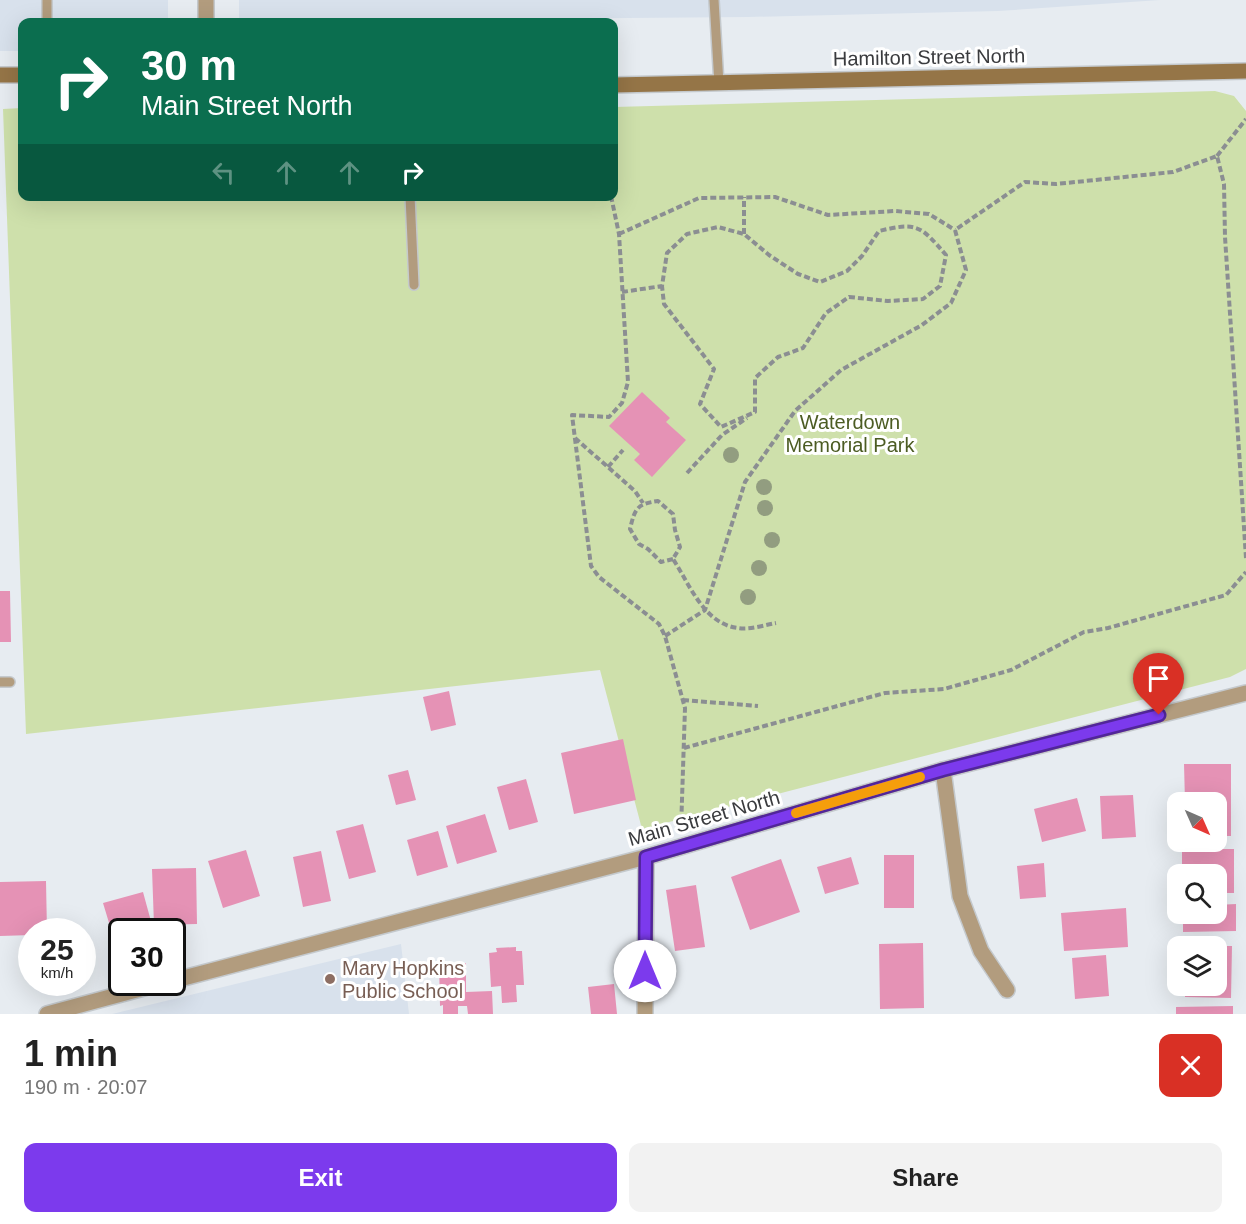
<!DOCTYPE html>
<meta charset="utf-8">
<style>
body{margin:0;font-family:Helvetica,sans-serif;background:#f2f2f2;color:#222;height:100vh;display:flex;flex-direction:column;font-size:22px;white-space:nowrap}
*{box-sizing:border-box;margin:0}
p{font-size:20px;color:#767676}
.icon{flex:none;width:33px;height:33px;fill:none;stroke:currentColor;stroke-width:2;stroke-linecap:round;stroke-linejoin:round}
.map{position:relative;height:1014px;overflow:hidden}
.details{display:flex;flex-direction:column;background:#fff;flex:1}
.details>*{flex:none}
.top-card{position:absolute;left:18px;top:18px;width:600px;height:183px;border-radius:12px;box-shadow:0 6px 24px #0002;background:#0b6e4f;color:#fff;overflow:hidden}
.needle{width:39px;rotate:135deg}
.tools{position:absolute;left:1167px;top:792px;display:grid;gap:12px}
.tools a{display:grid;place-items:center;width:60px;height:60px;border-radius:12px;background:#fff;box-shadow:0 6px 24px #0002;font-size:30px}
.speed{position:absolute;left:18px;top:918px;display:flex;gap:12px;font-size:30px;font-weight:700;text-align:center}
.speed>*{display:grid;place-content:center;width:78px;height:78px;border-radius:50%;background:#fff;box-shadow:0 6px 24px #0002;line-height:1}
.speed small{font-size:15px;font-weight:400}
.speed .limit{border:3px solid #111;border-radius:9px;background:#fff;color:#111}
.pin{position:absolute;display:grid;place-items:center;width:51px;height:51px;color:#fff;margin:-62px -26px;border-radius:50% 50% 50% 0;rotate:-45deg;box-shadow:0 0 6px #0007}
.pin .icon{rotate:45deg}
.me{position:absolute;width:66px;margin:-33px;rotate:0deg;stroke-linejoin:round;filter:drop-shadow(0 0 4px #0008)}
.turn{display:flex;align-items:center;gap:21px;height:126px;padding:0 24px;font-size:27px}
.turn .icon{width:78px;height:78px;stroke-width:2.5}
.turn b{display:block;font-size:42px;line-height:51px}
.lanes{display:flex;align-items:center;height:57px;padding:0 24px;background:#0003;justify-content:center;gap:30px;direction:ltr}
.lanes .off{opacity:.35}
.round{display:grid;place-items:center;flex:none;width:63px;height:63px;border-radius:12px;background:#f2f2f2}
.summary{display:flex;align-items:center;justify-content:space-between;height:102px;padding:0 24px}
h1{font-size:36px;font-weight:700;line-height:45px}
.button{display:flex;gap:12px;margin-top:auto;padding:12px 24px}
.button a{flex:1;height:69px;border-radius:12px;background:#7c3aed;color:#fff;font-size:24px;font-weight:700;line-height:69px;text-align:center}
.button a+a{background:#f2f2f2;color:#222}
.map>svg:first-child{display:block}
.built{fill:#d8e1ec}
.green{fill:#cee0ab}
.building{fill:#e592b5}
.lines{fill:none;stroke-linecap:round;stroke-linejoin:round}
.service-casing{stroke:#c4c9cd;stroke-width:12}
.minor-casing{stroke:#c4c9cd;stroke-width:18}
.tertiary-casing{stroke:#c4c9cd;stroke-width:18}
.secondary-casing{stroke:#c4c9cd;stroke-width:18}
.path{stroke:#8b8e92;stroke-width:4;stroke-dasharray:6 3;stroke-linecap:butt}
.service{stroke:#b29c7e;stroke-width:9}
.minor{stroke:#b29c7e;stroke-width:15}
.tertiary{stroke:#b29c7e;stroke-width:15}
.secondary{stroke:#957547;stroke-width:15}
.tree{fill:#929d80}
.route-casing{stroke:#51269a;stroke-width:15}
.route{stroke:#7c3aed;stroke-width:10}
.slow{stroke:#f59e0b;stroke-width:10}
.education-dot{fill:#8d6e63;stroke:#fff;stroke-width:2}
.labels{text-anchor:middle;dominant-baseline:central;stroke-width:6;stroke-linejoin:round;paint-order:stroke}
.street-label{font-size:20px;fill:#3a3b3e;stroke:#fff}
.park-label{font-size:20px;fill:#4c5c23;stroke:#fff}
.education-label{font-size:20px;fill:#785e54;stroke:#fff;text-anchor:start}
</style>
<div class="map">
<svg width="1246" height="1014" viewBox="0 0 1246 1014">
<rect width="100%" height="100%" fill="#e7ecf1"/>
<path class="built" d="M0,0H168V22H22V51H0Z
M239,0H1160L998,11L748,17L239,21Z
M401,944L409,1014H112Z"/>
<path class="green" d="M1215,91L1234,96L1246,111V669L1230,677L642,829L600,670L26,734L3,109L22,108V196H614V107Z"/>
<path class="building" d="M642,392L670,418L666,422L686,440L652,477L634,460L640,454L609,426Z
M0,591H10L11,642H0Z
M449,691L456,725L431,731L423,697Z
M623,739L636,800L574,814L561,753Z
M1184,764H1231V836H1216V802H1185Z
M408,770L416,800L396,805L388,775Z
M526,779L538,822L509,830L497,787Z
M1133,795L1136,837L1102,839L1100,796Z
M1077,798L1086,831L1042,842L1034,809Z
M485,814L497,852L457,864L446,826Z
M363,824L376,872L349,879L336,831Z
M438,831L448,867L417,876L407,840Z
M1182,849H1234V893H1216V874H1182Z
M246,850L260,896L223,908L208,861Z
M321,851L331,901L303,907L293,857Z
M884,855H914V908H884Z
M851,857L859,884L825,894L817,867Z
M781,859L800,912L750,930L731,877Z
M1044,863L1046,897L1020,899L1017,866Z
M196,868L197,924L154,925L152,869Z
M46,881L47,932H32V935L0,936V882Z
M696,885L705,947L675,951L666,890Z
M143,892L152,925L130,932H122V934L113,936L103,903Z
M1236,904V931L1183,932V914H1216V905Z
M1126,908L1128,947L1064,951L1061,913Z
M923,943L924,1008L880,1009L879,944Z
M1216,946H1232L1231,998L1185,997V986H1216Z
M516,947V951H522L524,985H516L517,1002L502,1003L501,986L491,987L489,953L497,952L496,948Z
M1106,955L1109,996L1075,999L1072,958Z
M439,963H466V992L492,991L493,1014H468L467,1006H458V1014H443V1005L440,1006Z
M614,984L617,1014H591L588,987Z
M1233,1006V1014H1176V1007Z"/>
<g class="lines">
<defs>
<path id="service" d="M714,0L719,84
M47,22V0
M410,196L414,285
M0,682H10"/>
<path id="minor" d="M206,0V22
M943,770L960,896L981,951L1007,990
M645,1014L646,857"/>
<path id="tertiary" d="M172,981L646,857L943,770L1246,693
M47,1014L166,982"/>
<path id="secondary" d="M0,75H22
M614,85L1246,71"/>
</defs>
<use href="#service" class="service-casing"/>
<use href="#minor" class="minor-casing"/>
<use href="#tertiary" class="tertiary-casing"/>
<use href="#secondary" class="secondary-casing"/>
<path class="path" d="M1217,156L1246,119
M611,196L619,234L628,382L622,403L609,417L572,415L591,566L599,577L659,624L665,636L685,708L681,830
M619,234L699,198L775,197L828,215L895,211L929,214L955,230
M744,234V197
M622,292L662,286L667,253L687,234L718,227L744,234L769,255L798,274L820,282L847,271L862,256L879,231C917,222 920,225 946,255L940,286L923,299L888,301L849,297L826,313L803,348L778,357L755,378V412L721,427L700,404L714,369L664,304L662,286
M575,438L635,491L643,503
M608,467L623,450
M687,473L722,435L747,418
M673,559L661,562L648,549L639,544L630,529C635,508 637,504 658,501L673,514L675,530L680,547L673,559C690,585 704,624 738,628C750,630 764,625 776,623
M665,636L705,610L745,482L795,411L841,370L922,325L951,303L966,270L955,230L1025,182L1056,184L1173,172L1217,156L1224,184L1225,237L1246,558
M683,700L758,706
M684,748L885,693L944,689L1011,670L1084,632L1108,628L1226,595L1246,572"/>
<use href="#service" class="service"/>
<use href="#minor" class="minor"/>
<use href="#tertiary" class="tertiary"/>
<use href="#secondary" class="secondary"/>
</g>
<g class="tree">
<circle cx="731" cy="455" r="8"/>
<circle cx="764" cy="487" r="8"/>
<circle cx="765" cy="508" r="8"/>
<circle cx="772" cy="540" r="8"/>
<circle cx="759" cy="568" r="8"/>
<circle cx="748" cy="597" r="8"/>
</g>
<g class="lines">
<defs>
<path id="route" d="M645,971L646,857L943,770L1159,715"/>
</defs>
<use href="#route" class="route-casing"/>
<use href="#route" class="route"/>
<path class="slow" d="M796,813L920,777"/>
</g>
<circle class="education-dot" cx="330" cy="979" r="6"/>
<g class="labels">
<g class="street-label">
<text transform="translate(929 57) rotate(-1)">Hamilton Street North</text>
<text transform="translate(704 818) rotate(-16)">Main Street North</text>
</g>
<g class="park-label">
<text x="850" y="422">Waterdown<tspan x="850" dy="23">Memorial Park</tspan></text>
</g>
<g class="education-label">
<text x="342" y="968">Mary Hopkins<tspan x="342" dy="23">Public School</tspan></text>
</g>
</g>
</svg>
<div class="tools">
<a><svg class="needle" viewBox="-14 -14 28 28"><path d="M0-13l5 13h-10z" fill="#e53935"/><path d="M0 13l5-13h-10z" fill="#767676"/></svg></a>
<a><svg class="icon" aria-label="search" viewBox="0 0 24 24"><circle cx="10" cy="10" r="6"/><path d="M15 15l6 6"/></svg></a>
<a><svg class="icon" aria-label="layers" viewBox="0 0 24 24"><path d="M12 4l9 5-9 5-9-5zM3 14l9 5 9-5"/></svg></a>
</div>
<div class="speed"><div>25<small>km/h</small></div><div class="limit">30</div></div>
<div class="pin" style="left:1159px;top:715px;background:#d93025"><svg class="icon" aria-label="arrive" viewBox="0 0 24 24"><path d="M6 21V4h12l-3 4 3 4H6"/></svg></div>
<svg class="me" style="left:645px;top:971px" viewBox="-20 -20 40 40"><circle r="19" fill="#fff"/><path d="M0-13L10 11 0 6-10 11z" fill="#7c3aed"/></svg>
<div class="top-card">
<div class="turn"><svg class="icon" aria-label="right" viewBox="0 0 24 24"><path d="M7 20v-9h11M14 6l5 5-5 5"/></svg><div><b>30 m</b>Main Street North</div></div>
<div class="lanes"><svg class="icon off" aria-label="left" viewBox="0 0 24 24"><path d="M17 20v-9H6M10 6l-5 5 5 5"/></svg><svg class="icon off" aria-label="ahead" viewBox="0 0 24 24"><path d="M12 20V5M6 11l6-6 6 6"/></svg><svg class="icon off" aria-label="ahead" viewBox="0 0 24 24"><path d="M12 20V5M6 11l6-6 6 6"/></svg><svg class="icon" aria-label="right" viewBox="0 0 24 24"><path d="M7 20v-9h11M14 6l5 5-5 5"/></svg></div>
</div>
</div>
<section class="details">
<div class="summary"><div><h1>1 min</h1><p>190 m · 20:07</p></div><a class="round" style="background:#d93025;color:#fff"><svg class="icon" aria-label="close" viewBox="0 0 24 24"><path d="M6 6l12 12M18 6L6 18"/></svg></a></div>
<div class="button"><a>Exit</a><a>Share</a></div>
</section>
